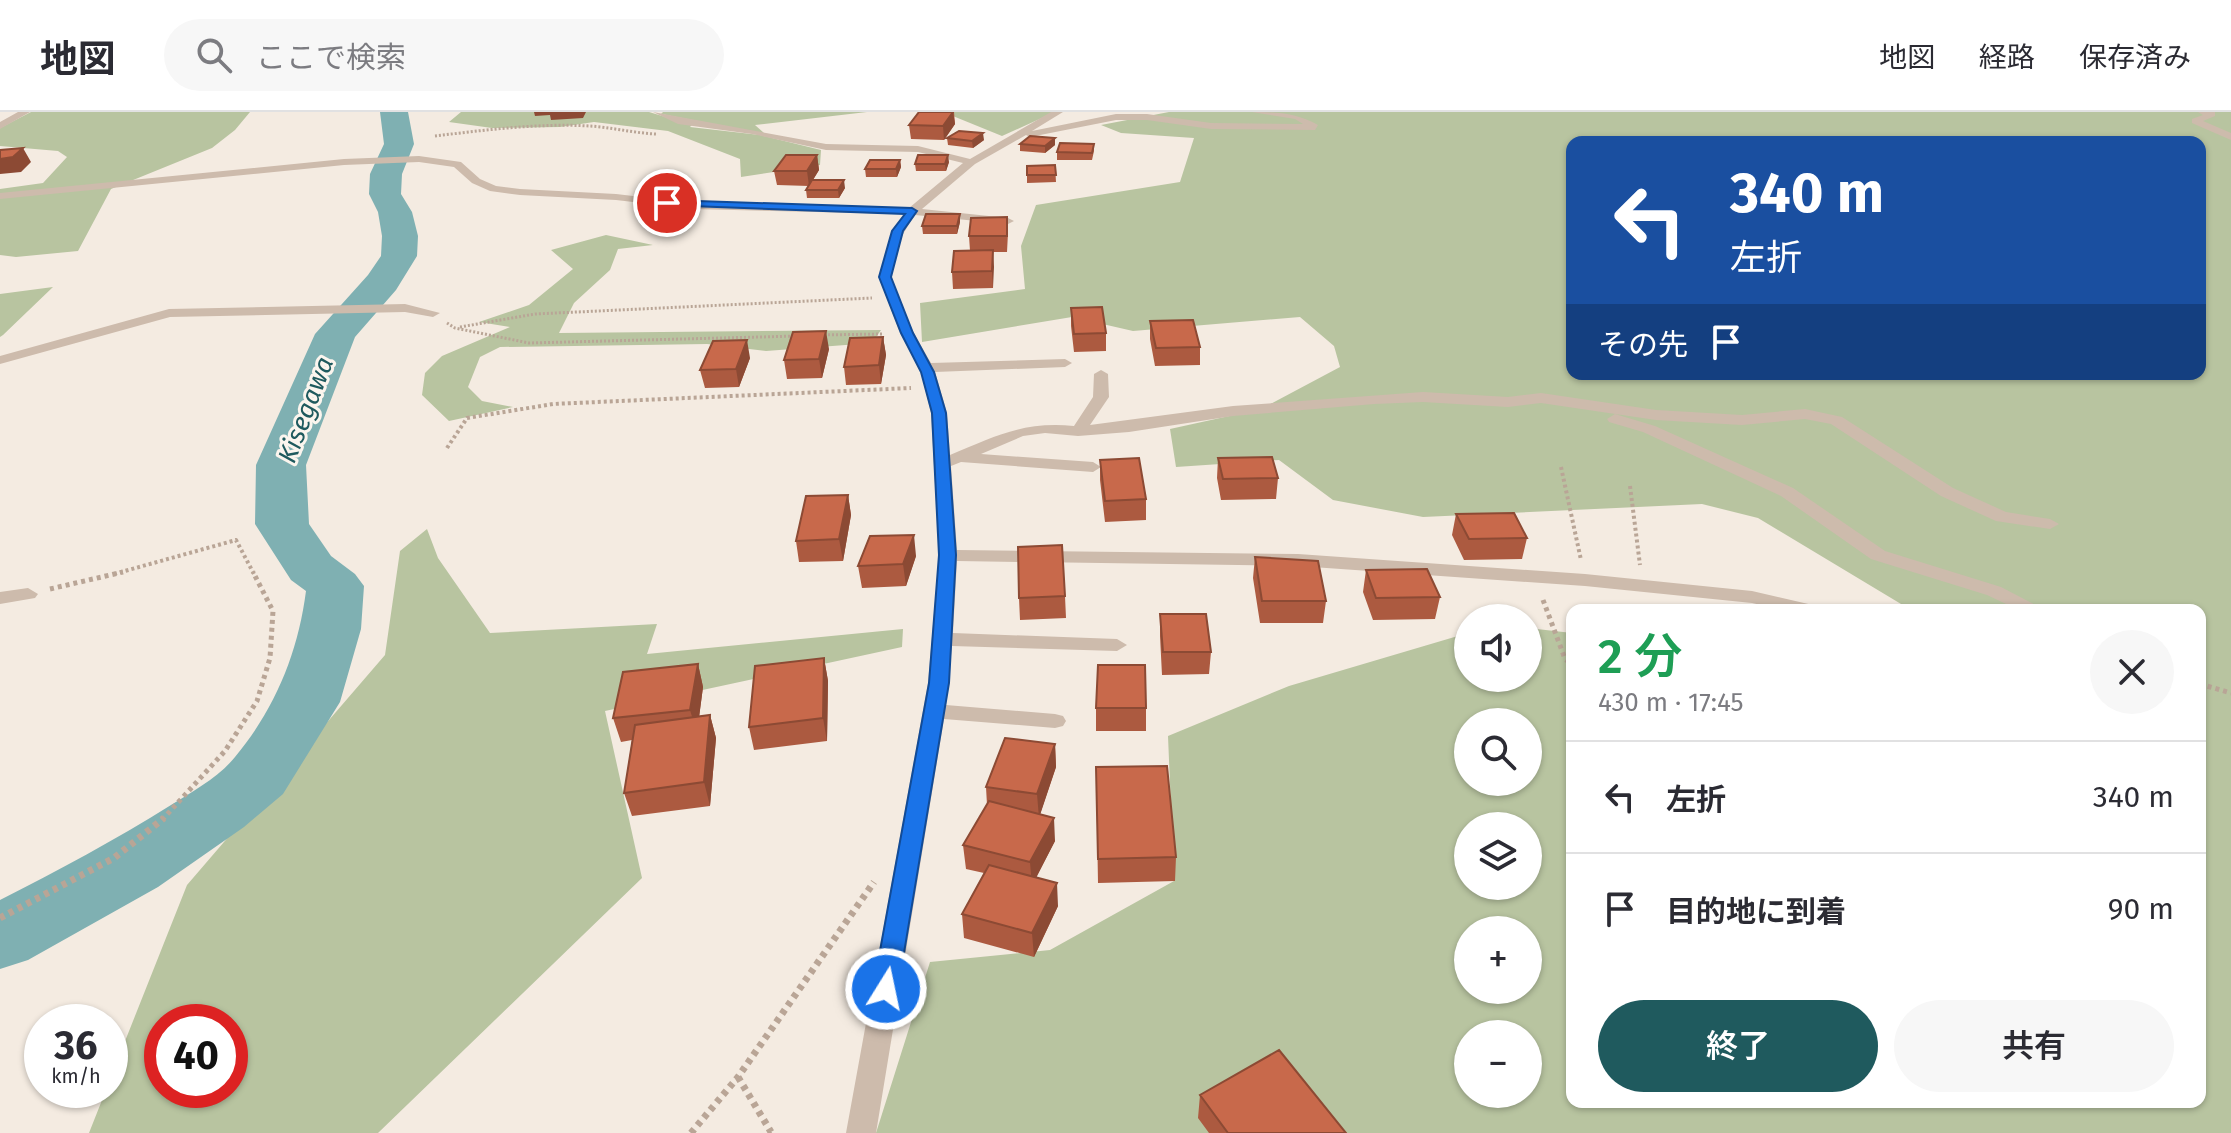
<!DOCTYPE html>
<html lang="ja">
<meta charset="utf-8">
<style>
body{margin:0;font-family:"Fira Sans","Noto Sans JP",sans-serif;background:#f7f7f7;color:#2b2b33;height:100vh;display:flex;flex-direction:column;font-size:30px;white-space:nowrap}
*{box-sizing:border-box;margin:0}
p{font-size:26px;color:#7c7c81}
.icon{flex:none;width:44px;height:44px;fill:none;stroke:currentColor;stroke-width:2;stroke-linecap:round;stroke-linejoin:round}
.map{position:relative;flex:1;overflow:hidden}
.drawer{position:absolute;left:1566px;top:492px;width:640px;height:504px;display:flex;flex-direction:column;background:#fff;border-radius:16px;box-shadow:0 2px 6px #0004}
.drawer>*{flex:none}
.guide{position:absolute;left:1566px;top:24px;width:640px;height:244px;border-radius:16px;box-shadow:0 2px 6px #0004;background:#1a4fa0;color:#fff;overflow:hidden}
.buttons{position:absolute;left:1454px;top:492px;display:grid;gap:16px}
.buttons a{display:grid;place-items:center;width:88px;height:88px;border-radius:50%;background:#fff;box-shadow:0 2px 6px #0004;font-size:40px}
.speed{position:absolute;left:24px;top:892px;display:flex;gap:16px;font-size:40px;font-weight:700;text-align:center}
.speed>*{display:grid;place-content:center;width:104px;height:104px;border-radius:50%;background:#fff;box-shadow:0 2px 6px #0004;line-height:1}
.speed small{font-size:20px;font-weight:400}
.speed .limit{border:12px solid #d22;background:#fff;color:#111}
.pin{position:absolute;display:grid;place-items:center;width:68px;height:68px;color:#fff;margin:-34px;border:4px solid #fff;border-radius:50%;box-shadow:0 2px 8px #0007}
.me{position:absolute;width:88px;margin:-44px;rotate:10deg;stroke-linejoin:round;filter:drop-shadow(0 0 6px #0008)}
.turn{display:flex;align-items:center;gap:28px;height:168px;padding:0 32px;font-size:36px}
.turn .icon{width:104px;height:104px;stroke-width:2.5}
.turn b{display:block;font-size:56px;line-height:68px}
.then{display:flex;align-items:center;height:76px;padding:0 32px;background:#0003;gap:16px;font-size:30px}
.round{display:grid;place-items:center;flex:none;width:84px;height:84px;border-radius:42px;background:#f7f7f7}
.summary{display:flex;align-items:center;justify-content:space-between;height:136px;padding:0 32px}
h1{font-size:48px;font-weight:600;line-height:60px;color:#1e9e55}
.button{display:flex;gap:16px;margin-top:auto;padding:16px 32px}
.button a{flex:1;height:92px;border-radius:48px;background:#1f5a5e;color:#fff;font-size:32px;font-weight:600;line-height:92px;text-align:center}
.button a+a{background:#f7f7f7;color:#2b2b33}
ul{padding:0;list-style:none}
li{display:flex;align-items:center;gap:24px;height:112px;padding:0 32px;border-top:2px solid #e1e1e2}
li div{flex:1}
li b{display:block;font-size:30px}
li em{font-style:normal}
header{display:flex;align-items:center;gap:48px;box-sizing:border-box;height:112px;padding:0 40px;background:#fff;border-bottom:2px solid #e1e1e2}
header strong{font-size:38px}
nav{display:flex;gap:44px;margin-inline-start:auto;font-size:28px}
.search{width:560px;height:72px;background:#f7f7f7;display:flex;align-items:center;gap:20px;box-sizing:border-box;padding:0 28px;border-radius:44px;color:#7c7c81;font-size:30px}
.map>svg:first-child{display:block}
.green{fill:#b8c4a0;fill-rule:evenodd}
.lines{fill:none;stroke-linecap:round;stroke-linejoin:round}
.river{fill:#7fb0b2;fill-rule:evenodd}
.path-far3{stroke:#b9a596;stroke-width:3;stroke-dasharray:2 2;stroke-linecap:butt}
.path-far2{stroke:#b9a596;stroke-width:4;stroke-dasharray:3 3;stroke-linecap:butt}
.path-far1{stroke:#b9a596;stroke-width:5;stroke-dasharray:4 4;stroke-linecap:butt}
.path{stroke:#b9a596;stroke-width:7;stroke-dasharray:5 5;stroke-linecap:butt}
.minor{fill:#cdbbac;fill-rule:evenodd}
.wall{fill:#ac5a40}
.shaded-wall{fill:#8c4a34}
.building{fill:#c8694b;stroke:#8c4a34;stroke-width:2}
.route{fill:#1a73e8;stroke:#114b97;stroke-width:2}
.labels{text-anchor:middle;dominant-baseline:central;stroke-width:6;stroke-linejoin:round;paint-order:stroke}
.water-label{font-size:26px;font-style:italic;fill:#1f5a5e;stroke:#fbf5ee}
</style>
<header>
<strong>地図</strong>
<div class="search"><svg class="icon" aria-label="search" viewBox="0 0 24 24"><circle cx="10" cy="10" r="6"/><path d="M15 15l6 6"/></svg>ここで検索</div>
<nav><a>地図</a><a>経路</a><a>保存済み</a></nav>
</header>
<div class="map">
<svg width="2231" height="1021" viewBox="0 0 2231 1021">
<rect width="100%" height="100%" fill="#f4ebe1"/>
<path class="green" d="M31,0H250L235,18L212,36L111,77L78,139L16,145L0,143V77L43,71L67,45L58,39L0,34V16Z
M461,0H649L692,13L690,15L760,23L821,38L820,53L741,65L740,47L668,19L594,10L560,15L492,16L449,10Z
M663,0H867L755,13L765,22L661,2Z
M943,0H1055L1002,24Z
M1169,0H2231V1021H876L930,850L1050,838L1174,769L1168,624L1289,574L1468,521V566H1528V516L1572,521V990H2200V498H1911L1758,406L1702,392L1423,405L1333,388L1279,348L1176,355L1170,317L1261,297L1340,255L1334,234L1300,205L1133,219L1072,205L922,230L920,191L1025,177L1021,134L1036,93L1180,70L1194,26L1121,21L1101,13ZM1572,30H2200V262H1572ZM1468,610H1528V670H1468ZM1468,714H1528V774H1468ZM1468,818H1528V878H1468ZM1468,922H1528V982H1468Z
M606,123L653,133L618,137L610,158L574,191L559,221L881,218L872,231L766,239L707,232L500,235L480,245L468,275L482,289L513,295L449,309L422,283L425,261L442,244L510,215L479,210L529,193L573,157L551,138Z
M53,175L3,223L0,225V182Z
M427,417L438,446L490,521L657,512L647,542L903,517L902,535L605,599L642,766L378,1021H89L106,978H110V967L187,773L385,543L400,439ZM162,910H230V978H162Z"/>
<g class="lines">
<path class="river" d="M380,0H408L414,32L402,62L401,82L412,100L418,124L417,144L396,178L355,225L306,353L309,412L331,444L355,462L364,474L361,517L340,590L283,682L244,715L158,775L28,848L0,857V788C59,758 115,728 171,693C192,680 219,665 235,645C275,597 298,541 306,479L291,468L255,412L256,353L315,222L368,163L381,144L382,124L378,100L369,82L370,62L384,32Z"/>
<path class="path-far3" d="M435,24C485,18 539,11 589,14C610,15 633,21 656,22
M447,211L455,216L529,231L798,224
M460,215L535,202L872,186
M820,223L882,222"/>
<path class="path-far2" d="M447,336L467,306L553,292L911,276
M1561,355L1581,448
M1630,374L1640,453
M114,462L236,428L254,462"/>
<path class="path-far1" d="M50,477L123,460
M1543,488L1565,547L1572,552
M2200,572L2231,581
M162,708L225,639L257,589L270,546L273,499L253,460"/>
<path class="path" d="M0,806L114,746L164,706
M738,965L771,1020L776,1021
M691,1021L738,965L874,770"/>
<path class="minor" d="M18,0H30L0,17V10Z
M653,0L826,32L918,34L970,47L1051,0H1063L1032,19L1116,2H1147L1211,11L1303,12L1295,7L1252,0C1278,0 1296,1 1318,13L1315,18L1211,17L1147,8H1116L1030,25L1026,23L975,52L922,97L1008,106L1014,109L1008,112L915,103C904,119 888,146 892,166C896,192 918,228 931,251L1065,247L1072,251L1065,255L935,260L947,301L950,343C995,324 1024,309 1074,314L1093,285L1094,262L1101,258L1108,262L1109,285L1090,313L1233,294L1423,280L1508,285L1541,281L1656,298L1742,303L1805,297L1842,305L1953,376L2006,400L2050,407L2059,412L2050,417L1996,409L1941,384L1831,312L1805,307L1742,313L1656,308L1541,291L1508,295L1423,290L1374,292L1233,304L1129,320L1078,324L1045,321L1023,324L981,342L1093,350L1101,355L1093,360L961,350L951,354L957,438L1298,442L1585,462L1752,479L1817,494L1820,498H1784L1752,491L1585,474L1298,454L957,449L953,521L1117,527L1127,533L1117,539L952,534L946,593L1055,602L1063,604L1066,609L1063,614L1055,616L944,607L876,1021H846L928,571L939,443L931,301L921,260L900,221L879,165L892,119L904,102L693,97L616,88L520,83L490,79L472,71L454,55L419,50L344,53L0,87V81L344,47L419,44L461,50L480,67L496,74L520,77L616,82L693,91L909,96L963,51L918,40L826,38L752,22L678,12Z
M2198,0H2215V4L2203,9L2231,21V28L2192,11V7L2203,3Z
M405,192L440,201L433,205L405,200L170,205L0,252V244L169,197Z
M1615,302L1655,314L1793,376L1885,439L2001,475L2045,498H2019L1987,483L1871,447L1781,384L1643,320L1609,310L1607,307Z
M28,476L38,482L35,486L0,492V480Z"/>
</g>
<path class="wall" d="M919,0H954L955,12L944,28L911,27L909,13Z
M947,26L984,28L973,36L948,33Z
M1055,26V33L1045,41L1020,39V32Z
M1094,32V39L1092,48H1057V40Z
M817,43L819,58L813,68L845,76L839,86H807L806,78L809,74L777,73L774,59Z
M900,48L901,55L897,65H866L865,57Z
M949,50L946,59H916L915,52Z
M1055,53L1056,70L1027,71V54Z
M960,110L957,122H923L922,114Z
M1008,121L1007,140H993V176L953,177L952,160L970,139L969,124Z
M1071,196L1106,221V239L1074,240L1071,214Z
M1150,209L1200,235V253L1155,254L1150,227Z
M883,225L886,243L881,272L846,273L844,255Z
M829,237L822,266L787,267L784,248Z
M750,246L739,275L705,276L700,258Z
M1218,346L1278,366L1276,387L1221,388L1217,366Z
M1100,348L1146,387V408L1105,410L1100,368Z
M848,383L851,403L843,449L799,450L796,429Z
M1456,402L1527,426L1522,447L1464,448L1452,423Z
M916,444L906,474L862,476L858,454Z
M1255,445L1326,489L1323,511H1260L1253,466Z
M1366,458L1440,485L1435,507L1373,508L1363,480Z
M1065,484L1066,506L1020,508L1019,486Z
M1160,502L1211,540L1209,562L1162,563L1160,524Z
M824,546L828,569L827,629L754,638L749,615Z
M698,552L703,575L699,605L710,603L716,626L710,694L632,704L624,681L632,628L621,630L613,606Z
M1096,596H1146V619H1096Z
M1055,632L1056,655L1040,702L1055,729L1036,765L1058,794L1034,845L964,826L962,802L984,761L966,757L963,733L987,693L986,675Z
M1096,655L1176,745L1175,769L1098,771Z
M1200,983L1346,1021H1209L1198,1006Z"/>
<path class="shaded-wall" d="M534,0H586L583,6L551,8L550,3L535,4Z
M953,0L955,12L944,28L943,14Z
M983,21L984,28L973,36L972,29Z
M1055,26V33L1045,41V34Z
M23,36L31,50L21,60L0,62V47Z
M817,43L819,58L809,74L807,59Z
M948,43L949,50L946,59L945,52Z
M900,48L901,55L897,65L896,57Z
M844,68L845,76L839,86L838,78Z
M960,102V110L957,122V114Z
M993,138L994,155L993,176L992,159Z
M826,219L829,237L822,266L819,247Z
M883,225L886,243L881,272L879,253Z
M747,228L750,246L739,275L736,257Z
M848,383L851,403L843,449L839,427Z
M914,423L916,444L906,474L903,452Z
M824,546L828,569L827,629L823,606Z
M698,552L703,575L697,621L690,598Z
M710,603L716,626L710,694L704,670Z
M1055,632L1056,655L1039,706L1037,682Z
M1054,706L1055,729L1032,774L1030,750Z
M1057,771L1058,794L1034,845L1032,821Z"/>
<path class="building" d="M919,0H953L943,14L909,13Z
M959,19L983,21L972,29L947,26Z
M1030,24L1055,26L1045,34L1020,32Z
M1060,31L1094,32L1092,41L1057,40Z
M23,36L13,45L0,47V38Z
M786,43H817L807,59H774Z
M918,43H948L945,52H915Z
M870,48H900L896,57H865Z
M1055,53L1056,63H1027V54Z
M812,68H844L838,78H806Z
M926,102H960L957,114H922Z
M1007,105V124H969L971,106Z
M993,138L992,159L952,160L954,139Z
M1102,195L1106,221L1074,222L1071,196Z
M1193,208L1200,235L1156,236L1150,209Z
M826,219L819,247L784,248L793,220Z
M883,225L879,253L844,255L850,226Z
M747,228L736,257L700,258L713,229Z
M1272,345L1278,366L1223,367L1218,346Z
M1139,346L1146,387L1105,389L1100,348Z
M848,383L839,427L796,429L806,384Z
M1514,401L1527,426L1469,427L1456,402Z
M914,423L903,452L858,454L870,424Z
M1062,433L1065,484L1019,486L1018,435Z
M1255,445L1318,449L1326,489H1262Z
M1427,457L1440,485L1376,486L1366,458Z
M1160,502H1206L1211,540H1163Z
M824,546L823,606L749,615L755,554Z
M698,552L690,598L613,606L623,560Z
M1098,553H1145L1146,596H1096Z
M710,603L704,670L624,681L635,613Z
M1005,626L1055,632L1037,682L986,675Z
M1167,654L1176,745L1098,747L1096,655Z
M989,689L1054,706L1030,750L963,733Z
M989,753L1057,771L1032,821L962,802Z
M1279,938L1346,1021H1228L1200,983Z"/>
<path class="route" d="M667,88L912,96L917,99L903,119L891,165L913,221L934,260L946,301L956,443L949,571L898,877L895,884L886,887L877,884L873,877L929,571L939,443L932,301L921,260L901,221L879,165L892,119L905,102L664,93V89Z"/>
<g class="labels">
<g class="water-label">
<text transform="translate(306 298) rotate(-69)">Kisegawa</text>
</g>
</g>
</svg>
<div class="buttons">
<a><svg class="icon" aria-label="sound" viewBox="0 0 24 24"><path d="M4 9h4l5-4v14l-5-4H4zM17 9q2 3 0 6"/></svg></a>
<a><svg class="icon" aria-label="search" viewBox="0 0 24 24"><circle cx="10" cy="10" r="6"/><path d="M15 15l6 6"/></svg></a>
<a><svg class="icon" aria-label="layers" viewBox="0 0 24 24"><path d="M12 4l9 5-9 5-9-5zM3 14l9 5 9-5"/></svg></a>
<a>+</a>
<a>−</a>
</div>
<div class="speed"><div>36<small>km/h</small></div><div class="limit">40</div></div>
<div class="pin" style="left:667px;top:91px;background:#d93025"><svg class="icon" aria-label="arrive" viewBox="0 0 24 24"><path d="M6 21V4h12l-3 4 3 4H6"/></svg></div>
<svg class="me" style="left:886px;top:877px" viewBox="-20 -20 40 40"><circle r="17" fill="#1a73e8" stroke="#fff" stroke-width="3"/><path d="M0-11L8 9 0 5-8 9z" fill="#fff"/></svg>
<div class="guide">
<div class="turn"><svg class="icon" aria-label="left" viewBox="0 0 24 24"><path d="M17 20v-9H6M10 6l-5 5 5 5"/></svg><div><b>340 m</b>左折</div></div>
<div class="then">その先<svg class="icon" aria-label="arrive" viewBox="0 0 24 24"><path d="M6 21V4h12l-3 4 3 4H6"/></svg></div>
</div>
<section class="drawer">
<div class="summary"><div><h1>2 分</h1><p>430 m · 17:45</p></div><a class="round"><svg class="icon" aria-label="close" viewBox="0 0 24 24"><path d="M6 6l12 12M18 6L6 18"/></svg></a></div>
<ul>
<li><svg class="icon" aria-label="left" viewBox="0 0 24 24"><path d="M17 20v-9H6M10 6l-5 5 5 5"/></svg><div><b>左折</b></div><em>340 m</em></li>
<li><svg class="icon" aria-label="arrive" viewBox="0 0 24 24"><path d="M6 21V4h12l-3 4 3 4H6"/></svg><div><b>目的地に到着</b></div><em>90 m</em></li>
</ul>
<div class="button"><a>終了</a><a>共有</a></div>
</section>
</div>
